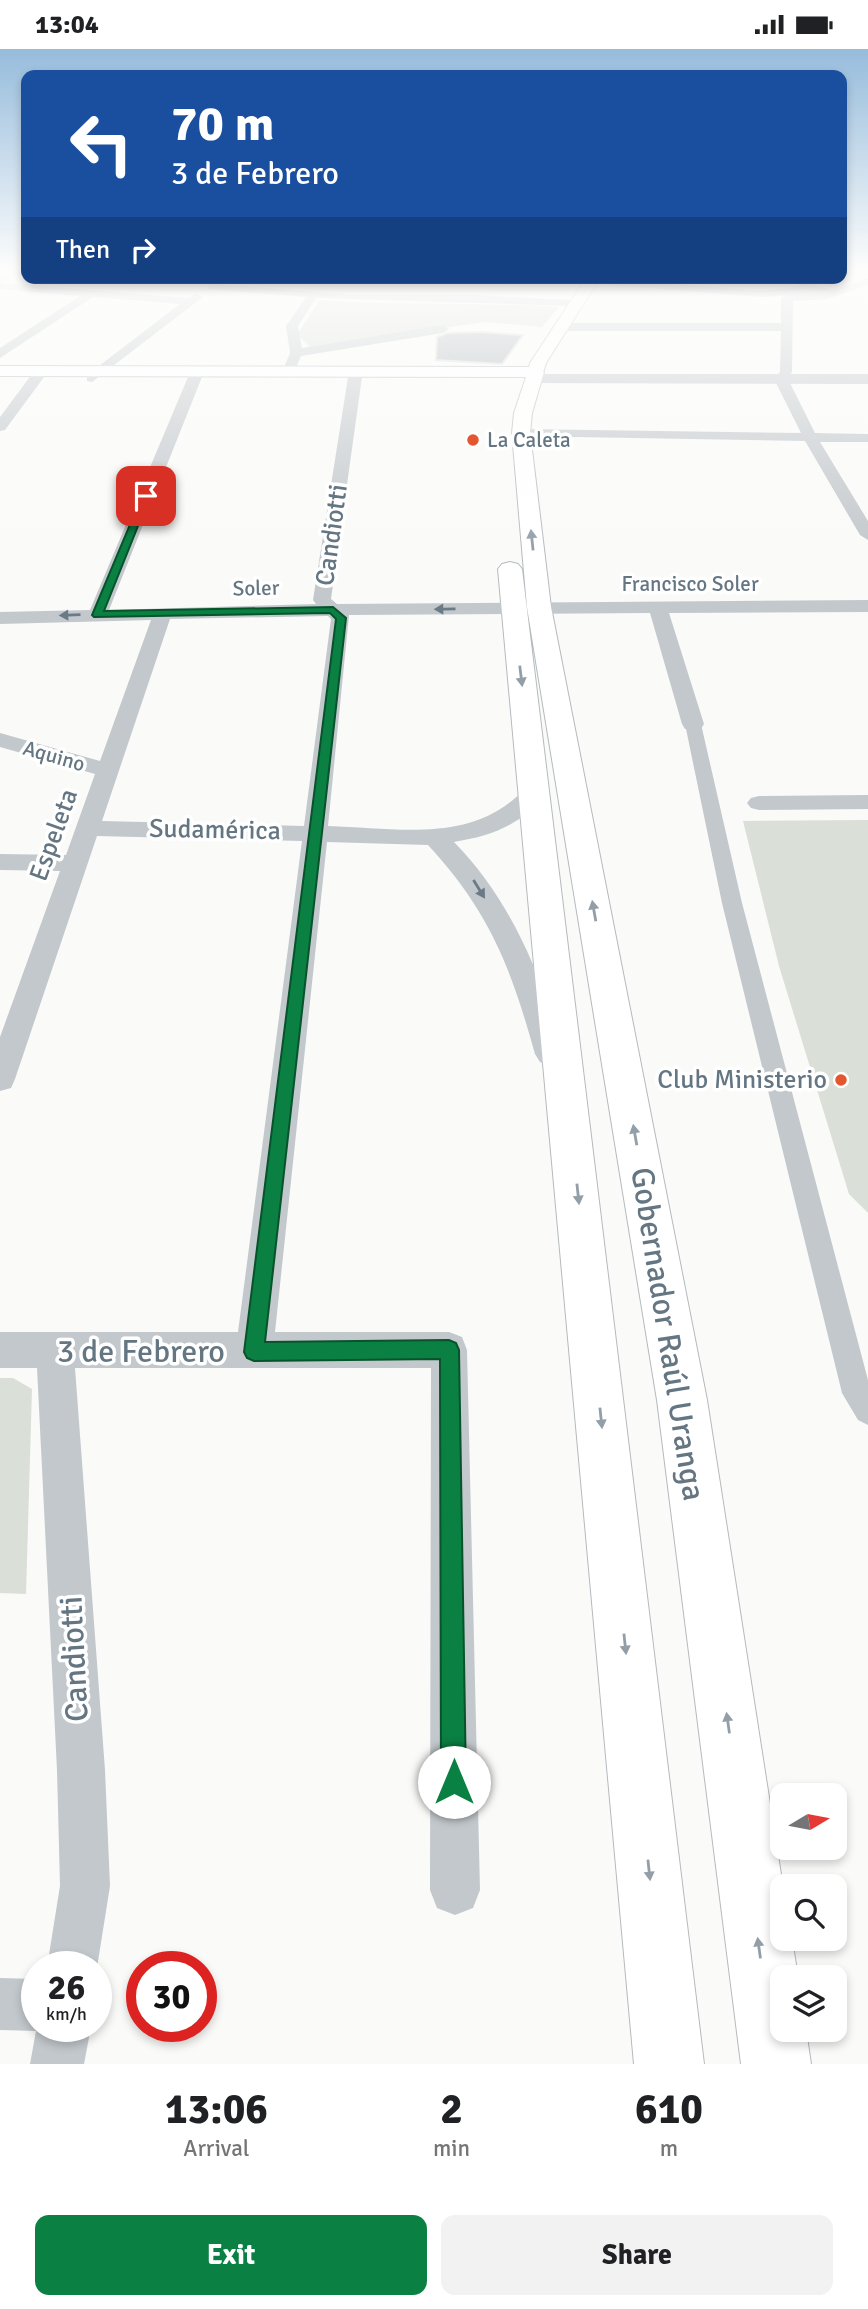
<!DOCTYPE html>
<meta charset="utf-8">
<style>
body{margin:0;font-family:Signika,sans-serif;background:#f2f2f2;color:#202124;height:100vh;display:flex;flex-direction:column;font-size:26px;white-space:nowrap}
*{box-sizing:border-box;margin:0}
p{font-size:23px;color:#757577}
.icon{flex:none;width:38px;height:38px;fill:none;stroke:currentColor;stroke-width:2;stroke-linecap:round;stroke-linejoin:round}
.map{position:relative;height:2015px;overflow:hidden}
.side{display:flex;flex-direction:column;background:#fff;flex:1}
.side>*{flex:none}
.banner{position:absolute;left:21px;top:21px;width:826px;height:214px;border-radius:14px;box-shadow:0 4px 10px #0003;background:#1a4fa0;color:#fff;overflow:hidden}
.needle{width:46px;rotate:80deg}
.tools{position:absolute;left:770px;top:1734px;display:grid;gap:14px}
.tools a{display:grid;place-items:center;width:77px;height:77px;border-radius:14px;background:#fff;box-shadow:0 4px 10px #0003;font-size:35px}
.speed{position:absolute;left:21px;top:1902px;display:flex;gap:14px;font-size:35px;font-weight:700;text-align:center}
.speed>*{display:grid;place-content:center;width:91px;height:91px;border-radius:50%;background:#fff;box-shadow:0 4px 10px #0003;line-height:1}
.speed small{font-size:18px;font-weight:400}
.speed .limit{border:10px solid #d22;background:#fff;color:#111}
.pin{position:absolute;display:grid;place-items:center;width:60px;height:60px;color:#fff;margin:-30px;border-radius:14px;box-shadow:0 4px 10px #0006}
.me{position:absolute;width:77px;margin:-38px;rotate:0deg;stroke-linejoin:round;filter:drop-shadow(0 0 5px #0008)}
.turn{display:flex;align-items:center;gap:24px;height:147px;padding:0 35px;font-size:32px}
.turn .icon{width:91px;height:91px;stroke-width:2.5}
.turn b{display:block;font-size:49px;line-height:60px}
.then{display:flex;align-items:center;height:66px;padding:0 35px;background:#0003;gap:14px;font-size:26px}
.eta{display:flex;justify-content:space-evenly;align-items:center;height:119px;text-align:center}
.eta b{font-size:42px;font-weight:800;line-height:49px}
.button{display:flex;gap:14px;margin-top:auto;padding:14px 35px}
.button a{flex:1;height:80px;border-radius:14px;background:#0b8043;color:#fff;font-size:28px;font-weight:800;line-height:80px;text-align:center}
.button a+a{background:#f2f2f2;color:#202124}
.status{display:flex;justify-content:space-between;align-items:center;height:49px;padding:0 35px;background:#fff;direction:ltr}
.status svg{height:19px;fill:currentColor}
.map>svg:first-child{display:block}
.green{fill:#dadfd7}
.building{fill:#aab3b9;stroke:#dcdcda;stroke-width:2}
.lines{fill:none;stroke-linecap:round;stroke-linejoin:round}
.secondary-casing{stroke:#b3babf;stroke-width:2}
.primary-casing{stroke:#b5babe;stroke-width:2}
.pedestrian{fill:#c3c8cc;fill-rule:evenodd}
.minor{fill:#c3c8cc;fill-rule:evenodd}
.tertiary{fill:#c3c8cc;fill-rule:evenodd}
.secondary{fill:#fff;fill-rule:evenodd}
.primary{fill:#fff;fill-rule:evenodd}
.oneway{fill:#939fa8}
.oneway2{fill:#6a7a87}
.route{fill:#0b8043;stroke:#07532c;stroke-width:2}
.poi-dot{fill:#e4572e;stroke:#fff;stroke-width:2.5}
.labels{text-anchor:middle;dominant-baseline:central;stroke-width:7;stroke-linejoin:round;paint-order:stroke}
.far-poi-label{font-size:21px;fill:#657683;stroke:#fff;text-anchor:start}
.far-street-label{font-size:21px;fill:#657683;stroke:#fff}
.street-label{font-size:26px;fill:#657683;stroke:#fff}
.poi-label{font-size:26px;fill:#657683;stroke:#fff;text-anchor:end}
.near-street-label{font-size:32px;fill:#657683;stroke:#fff}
</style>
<div class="status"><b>13:04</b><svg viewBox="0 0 49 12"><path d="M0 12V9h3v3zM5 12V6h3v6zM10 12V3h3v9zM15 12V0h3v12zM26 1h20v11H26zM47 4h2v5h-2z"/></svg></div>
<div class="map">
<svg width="868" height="2015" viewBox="0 0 868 2015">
<rect width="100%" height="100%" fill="#fafaf8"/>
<path class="green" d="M320,251C399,257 479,253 559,258L542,278L485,273L310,298L297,285Z
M868,771V1164L849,1145L779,917L743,772Z
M0,1329H13L32,1340L26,1545L0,1544Z"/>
<path class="building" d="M481,283L523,286L502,315L436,311L437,288L447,284Z"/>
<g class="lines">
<defs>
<path id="secondary" d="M586,229H600L546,314L542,327H530L528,323L530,314Z"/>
<path id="primary" d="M0,317L536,318L544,323L532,364L530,384L551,558L707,1351L783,1838L782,1890H792L798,1928H782V1981H806L811,2015H741L657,1351L527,558L512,384L514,364L526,328L0,327Z
M510,513L518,515L522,520L704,2015H634L498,520L502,515Z"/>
</defs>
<use href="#secondary" class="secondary-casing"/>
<use href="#primary" class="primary-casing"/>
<path class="pedestrian" d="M693,670L701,675L742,854L868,1331V1376L858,1371L842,1344L722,854L685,675Z"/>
<path class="minor" d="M553,229H602L762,242L789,239L805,234L834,241L868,229V236L827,250L793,252L792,323L788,330L815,384L868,385V393H820L868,472V491L860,486L805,392L516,387L514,384L516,381L521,380L801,384L774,330L780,323L781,282H560L554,278L560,274H781V249L786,246L762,248L558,232ZM802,241L823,243L799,242Z
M0,234L188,249L197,245L203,248L92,333L87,332V326L180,255L93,248L0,309V299L80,247L0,240Z
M212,235L356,246H474L576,251L582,254L576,257L316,249L298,277L302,299L443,276L449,280L443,284L301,307L295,321L289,325L283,321L290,304L286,277L306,248L208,240V236Z
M37,324L44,328L5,381L0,382V368L32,325Z
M195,324L202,328L109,561L316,555L313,551L348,328L355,324L362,328L331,550L337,555L868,551V563L669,564L704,675L701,680H685L682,675L650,564L349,566L328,777C399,779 476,796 527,737H543L547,742C524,775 492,787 454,793C512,852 541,927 565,1005L560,1013L550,1017L540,1013L535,1005C511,919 490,863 428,796L327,793L275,1283H449L462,1288L467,1301L480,1841L473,1859L455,1866L437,1859L430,1841L431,1319H75L105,1721L110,1837L96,1925V1918H47L60,1837L57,1721L37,1319H0V1283H238L302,792L97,787L15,1030L11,1039L0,1042V988L60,822L0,821V805L66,806L95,725L0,698V684L100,712L151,571L0,575V563L90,561L188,328ZM328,567L331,570L304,777L102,772L170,570Z
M868,746V760L759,761L751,759L747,754L751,749L759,747Z
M0,1929L37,1930V1978H91L84,2015H30L36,1982L0,1981Z"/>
<path class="tertiary" d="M5,222H21L0,234V224Z
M533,325H868V335L527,334L524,330L527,326Z"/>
<use href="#secondary" class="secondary"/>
<use href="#primary" class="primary"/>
</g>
<defs><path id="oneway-solid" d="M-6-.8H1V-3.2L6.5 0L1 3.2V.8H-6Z" transform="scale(1.75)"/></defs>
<g class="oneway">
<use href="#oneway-solid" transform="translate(532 491) rotate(-96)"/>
<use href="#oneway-solid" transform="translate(521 627) rotate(83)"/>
<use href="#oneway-solid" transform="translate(594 862) rotate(-100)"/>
<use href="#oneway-solid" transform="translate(635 1086) rotate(-100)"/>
<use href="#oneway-solid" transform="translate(578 1145) rotate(84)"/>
<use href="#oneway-solid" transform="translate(601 1369) rotate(84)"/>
<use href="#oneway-solid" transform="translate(625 1595) rotate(84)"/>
<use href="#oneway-solid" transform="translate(728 1674) rotate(-98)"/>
<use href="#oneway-solid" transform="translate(649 1821) rotate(84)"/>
<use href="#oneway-solid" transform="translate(759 1899) rotate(-98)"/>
</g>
<g class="oneway2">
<use href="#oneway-solid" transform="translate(445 560) rotate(179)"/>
<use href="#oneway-solid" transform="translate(70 566) rotate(178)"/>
<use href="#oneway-solid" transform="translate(479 840) rotate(58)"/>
</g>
<linearGradient id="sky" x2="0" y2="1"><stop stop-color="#96bcdc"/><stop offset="0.44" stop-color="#fdfdfc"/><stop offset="1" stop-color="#fdfdfc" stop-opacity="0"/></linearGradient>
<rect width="868" height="504" fill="url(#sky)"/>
<path class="route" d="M146,444L150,447L104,562L333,558L346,569L265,1293L449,1291L456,1294L459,1301L466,1733L463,1742L454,1746L445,1742L441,1733L440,1310L254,1312L247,1309L244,1303L336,570L330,564L94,568L92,566L142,447Z"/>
<g class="poi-dot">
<circle cx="473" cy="391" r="7"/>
<circle cx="841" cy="1031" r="7"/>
</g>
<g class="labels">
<g class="far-poi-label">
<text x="487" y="391">La Caleta</text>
</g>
<g class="far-street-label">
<text x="690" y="535">Francisco Soler</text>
<text transform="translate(256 539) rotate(-1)">Soler</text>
<text transform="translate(54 707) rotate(16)">Aquino</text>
</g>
<g class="street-label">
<text transform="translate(332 486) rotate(-82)">Candiotti</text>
<text transform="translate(215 781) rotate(1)">Sudamérica</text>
<text transform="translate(54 786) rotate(-70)">Espeleta</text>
</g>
<g class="poi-label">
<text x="827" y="1031">Club Ministerio</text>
</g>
<g class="near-street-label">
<text transform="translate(668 1285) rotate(81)">Gobernador Raúl Uranga</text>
<text x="141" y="1302">3 de Febrero</text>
<text transform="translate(74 1610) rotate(-93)">Candiotti</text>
</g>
</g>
</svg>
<div class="tools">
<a><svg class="needle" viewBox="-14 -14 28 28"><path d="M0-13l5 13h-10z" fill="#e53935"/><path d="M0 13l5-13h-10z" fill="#757577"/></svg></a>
<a><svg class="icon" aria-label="search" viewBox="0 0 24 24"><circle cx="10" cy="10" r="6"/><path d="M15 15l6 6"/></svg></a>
<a><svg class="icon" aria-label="layers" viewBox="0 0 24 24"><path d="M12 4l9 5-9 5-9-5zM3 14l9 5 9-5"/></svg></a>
</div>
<div class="speed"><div>26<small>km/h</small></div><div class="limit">30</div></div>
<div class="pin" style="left:146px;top:447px;background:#d93025"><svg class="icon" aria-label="arrive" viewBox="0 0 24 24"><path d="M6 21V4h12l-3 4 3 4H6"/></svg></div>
<svg class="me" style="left:454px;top:1733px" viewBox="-20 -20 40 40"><circle r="19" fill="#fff"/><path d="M0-13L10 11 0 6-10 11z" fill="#0b8043"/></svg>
<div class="banner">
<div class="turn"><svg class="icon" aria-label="left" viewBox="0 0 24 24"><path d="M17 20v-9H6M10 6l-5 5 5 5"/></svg><div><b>70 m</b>3 de Febrero</div></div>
<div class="then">Then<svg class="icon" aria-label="right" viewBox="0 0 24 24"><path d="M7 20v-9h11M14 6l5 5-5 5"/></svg></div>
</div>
</div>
<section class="side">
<div class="eta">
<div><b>13:06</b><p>Arrival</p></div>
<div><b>2</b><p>min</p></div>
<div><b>610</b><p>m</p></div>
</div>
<div class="button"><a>Exit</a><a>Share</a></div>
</section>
